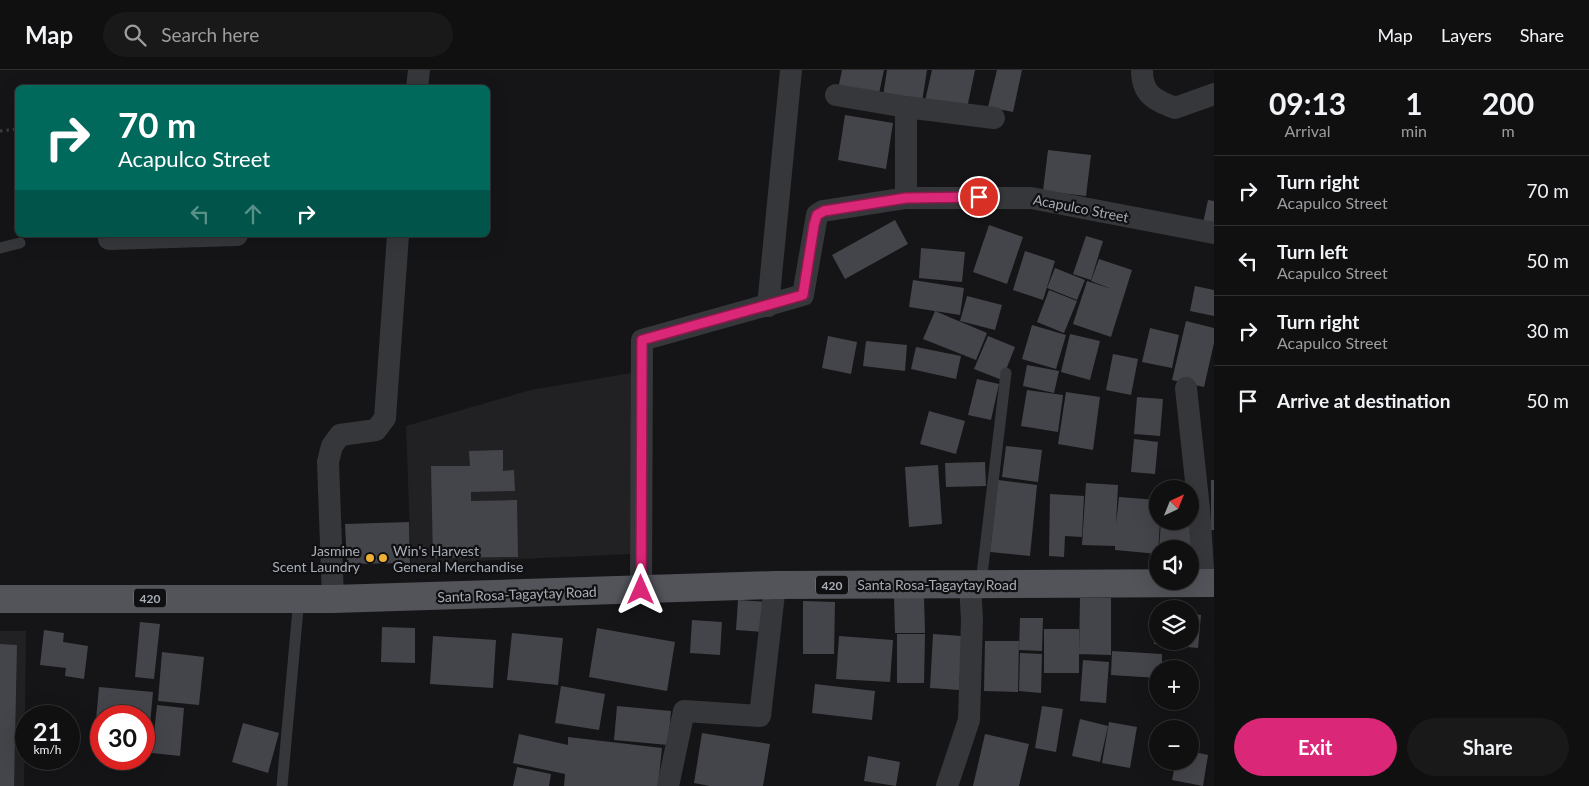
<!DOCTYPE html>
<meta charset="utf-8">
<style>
body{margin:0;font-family:Lato,sans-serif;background:#19191a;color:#f1f3f6;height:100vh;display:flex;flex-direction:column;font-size:19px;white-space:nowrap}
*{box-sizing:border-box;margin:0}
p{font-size:16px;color:#9c9d9f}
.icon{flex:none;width:28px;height:28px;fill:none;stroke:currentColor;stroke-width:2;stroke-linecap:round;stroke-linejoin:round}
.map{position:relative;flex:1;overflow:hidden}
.side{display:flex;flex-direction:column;background:#101011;width:375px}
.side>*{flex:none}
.banner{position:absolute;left:15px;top:15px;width:475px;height:152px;border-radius:8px;box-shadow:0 5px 20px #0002,0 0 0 1px #303031;background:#00695c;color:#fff;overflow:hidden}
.needle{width:32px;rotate:43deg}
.controls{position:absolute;left:1149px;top:410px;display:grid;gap:10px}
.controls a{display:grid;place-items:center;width:50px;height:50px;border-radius:50%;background:#101011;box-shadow:0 5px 20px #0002,0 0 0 1px #303031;font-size:25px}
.speed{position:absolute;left:15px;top:635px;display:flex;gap:10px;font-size:25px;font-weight:700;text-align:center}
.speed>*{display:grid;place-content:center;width:65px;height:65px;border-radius:50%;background:#101011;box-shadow:0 5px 20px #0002,0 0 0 1px #303031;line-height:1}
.speed small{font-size:12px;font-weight:400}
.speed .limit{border:8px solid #d22;background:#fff;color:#111}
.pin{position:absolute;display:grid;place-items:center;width:42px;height:42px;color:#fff;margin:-21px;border:2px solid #fff;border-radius:50%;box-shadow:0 1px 5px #0007}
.me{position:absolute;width:55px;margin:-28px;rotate:0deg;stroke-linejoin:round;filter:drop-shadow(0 0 4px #0008)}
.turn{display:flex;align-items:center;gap:18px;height:105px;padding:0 20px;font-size:22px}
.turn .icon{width:65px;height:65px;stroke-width:2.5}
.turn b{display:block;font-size:35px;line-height:42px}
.lanes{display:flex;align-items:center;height:48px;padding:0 20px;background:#0003;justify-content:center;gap:25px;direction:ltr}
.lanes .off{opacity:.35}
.eta{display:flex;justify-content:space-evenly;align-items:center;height:85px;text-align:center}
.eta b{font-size:30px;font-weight:700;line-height:35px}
.cta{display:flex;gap:10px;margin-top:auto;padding:10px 20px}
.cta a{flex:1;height:58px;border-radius:30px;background:#db2777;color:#fff;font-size:20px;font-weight:700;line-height:58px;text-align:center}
.cta a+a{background:#19191a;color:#f1f3f6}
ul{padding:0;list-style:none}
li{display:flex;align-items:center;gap:15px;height:70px;padding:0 20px;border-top:1px solid #303031}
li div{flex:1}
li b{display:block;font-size:19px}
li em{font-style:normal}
header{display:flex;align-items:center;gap:30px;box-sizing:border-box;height:70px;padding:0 25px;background:#101011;border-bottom:1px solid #303031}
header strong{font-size:24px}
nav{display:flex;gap:28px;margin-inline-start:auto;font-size:18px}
.search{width:350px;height:45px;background:#19191a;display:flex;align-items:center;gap:12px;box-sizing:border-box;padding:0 18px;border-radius:28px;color:#9c9d9f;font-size:19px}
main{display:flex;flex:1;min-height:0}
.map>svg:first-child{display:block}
.built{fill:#212124}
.building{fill:#44454a}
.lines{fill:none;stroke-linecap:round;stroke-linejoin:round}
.path{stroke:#3c3e42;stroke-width:3;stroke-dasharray:2.5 4;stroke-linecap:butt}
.service{stroke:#36373b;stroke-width:11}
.minor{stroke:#36373b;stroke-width:22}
.primary{stroke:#52545a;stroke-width:28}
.route-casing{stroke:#8e194d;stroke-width:12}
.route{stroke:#db2777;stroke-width:9}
.poi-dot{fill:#eeaf35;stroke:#101012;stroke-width:2}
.labels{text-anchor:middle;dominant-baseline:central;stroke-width:4.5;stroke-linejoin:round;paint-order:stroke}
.shield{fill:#101012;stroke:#7a7d85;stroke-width:1}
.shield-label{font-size:12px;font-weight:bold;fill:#a7acb6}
.street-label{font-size:14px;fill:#a7acb6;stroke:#101012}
.poi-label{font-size:14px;fill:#a7acb6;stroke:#101012;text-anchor:end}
</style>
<header>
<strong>Map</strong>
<div class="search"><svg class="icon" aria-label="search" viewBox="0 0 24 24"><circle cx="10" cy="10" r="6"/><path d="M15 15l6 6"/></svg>Search here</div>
<nav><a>Map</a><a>Layers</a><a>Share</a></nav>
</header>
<main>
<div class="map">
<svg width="1214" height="716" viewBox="0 0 1214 716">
<rect width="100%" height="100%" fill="#151517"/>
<path class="built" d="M637,302L631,484L411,494L406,356L531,320Z
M0,561H26L24,716H0Z"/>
<path class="building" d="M842,0H884L878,28L838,19Z
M887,0H927L922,32L883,26Z
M932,0H975L966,43L924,35Z
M997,0H1022L1013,42L988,37Z
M845,45L893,53L886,99L838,90Z
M1048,80L1091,85L1086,126L1043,121Z
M1208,130L1214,131V155L1203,153Z
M895,150L908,174L845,209L832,185Z
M989,155L1023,167L1007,214L973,202Z
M1086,166L1103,171L1091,210L1073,204Z
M921,178L965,182L962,212L919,208Z
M1025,181L1055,191L1043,230L1013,220Z
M1099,189L1132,200L1111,267L1073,254L1087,211L1112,219L1091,211Z
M1055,198L1085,210L1077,230L1047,218Z
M913,210L964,218L960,245L909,237Z
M1195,216L1214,220V246L1190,241Z
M1049,220L1077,231L1064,263L1037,252Z
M967,226L1002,235L995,260L960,251Z
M935,241L987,263L976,290L923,269Z
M1186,251L1214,258V273L1204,317L1172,310Z
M1032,255L1066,265L1056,299L1022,289Z
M1150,258L1179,265L1172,298L1142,292Z
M1070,264L1100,271L1090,310L1061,302Z
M828,266L857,272L851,304L822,298Z
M988,266L1015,277L1002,310L974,299Z
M866,271L907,275L905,301L863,296Z
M916,277L961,286L956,309L911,299Z
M1113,284L1138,289L1131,325L1106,320Z
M1027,295L1059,301L1054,323L1023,316Z
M977,309L999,314L991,350L968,345Z
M1027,320L1063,325L1058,362L1021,356Z
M1066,322L1100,327L1093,380L1058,374Z
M1137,327L1163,329L1160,366L1134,364Z
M929,341L965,351L956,384L920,374Z
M1134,369L1158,372L1155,404L1131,402Z
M1006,376L1042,380L1038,412L1002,407Z
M503,380V401L514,400L515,421L471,422V431L517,430L518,487L433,488L431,396H470L469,381Z
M985,392L986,416L946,417L945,393Z
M938,395L942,454L909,457L905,397Z
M998,410L1037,415L1030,486L990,482Z
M1211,410H1214V460H1211Z
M1086,413L1118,415L1116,455L1119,427L1158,430V451H1160L1158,484L1115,480V476L1082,475Z
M1050,424L1084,426L1082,467L1065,466L1064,487L1049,486Z
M1161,451H1190L1192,482H1190V479H1159Z
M409,452L410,493L347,494L345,454Z
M924,526L925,563H895L894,527Z
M1080,528H1111V585L1079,584Z
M738,530L767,532L765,562L736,560Z
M803,531L835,532L834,584H803Z
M1190,544L1201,545L1198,578L1154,574L1156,548L1158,571H1190Z
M1020,548H1043L1042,581L1019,580Z
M692,550L722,552L720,585L690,583Z
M140,552L160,554L154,609L135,607Z
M382,557L415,558V593L381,592Z
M597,558L675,572L667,621L589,607Z
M1044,559H1079V603H1044Z
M44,560L64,563L63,572L88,576L84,609L65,606L66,598L40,595Z
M512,563L563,568L558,615L507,610Z
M897,564H925L924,613H897Z
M933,564L962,566L959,620L930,618Z
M433,566L496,570L493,618L430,614Z
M839,566L893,570L890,612L836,609Z
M985,571H1019L1018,622L984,621Z
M0,574L17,575L14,716H0Z
M1112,581L1162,584V599H1158V608L1111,605Z
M162,582L204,587L199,635L158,631Z
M1020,583L1042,584L1041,623L1019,621Z
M1083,590L1109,592L1106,633L1080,631Z
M815,614L875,621L872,650L812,643Z
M561,616L605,624L599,660L555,653Z
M99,617L153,622L149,666L144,665V646H101V661H95Z
M157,635L184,638L180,686L152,683Z
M617,636L671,641L668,675L614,670Z
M1042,636L1063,639L1056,682L1035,678Z
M1080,649L1108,656L1100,692L1072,686Z
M1109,652L1137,657L1130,698L1102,693Z
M243,653L279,663L268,703L232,692Z
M702,663L770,674L763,716H710L694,713Z
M519,664L568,675V667L662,678L658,716H564L565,704L513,693Z
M985,664L1029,674L1019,716H973Z
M1190,681L1208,685L1203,716L1172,710L1176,691H1190Z
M868,686L900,692L896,716L864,711Z
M517,697L551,704L549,716H513Z"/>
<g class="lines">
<path class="path" d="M0,61L18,59"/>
<path class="service" d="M0,178L20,173
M981,513L1006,303
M282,716L299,528"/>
<path class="minor" d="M1142,0C1142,25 1155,30 1175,38L1214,24
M417,18L419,0
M836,25L906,37L994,48
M906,37V128
M109,169L237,165
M768,236L791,0
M1186,318L1199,439L1204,513
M641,520L642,270L803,225L817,145L823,141L906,128H1031L1214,163
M333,529L328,392L332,376L340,365L376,360L385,348L398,165
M668,716L684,641L760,646L775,515
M947,716L969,650L972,550L970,513"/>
<path class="primary" d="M0,529H333L775,515L1214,513"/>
</g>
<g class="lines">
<defs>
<path id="route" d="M641,520L642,270L803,225L814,155L817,145L824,141L906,128L979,127"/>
</defs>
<use href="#route" class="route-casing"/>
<use href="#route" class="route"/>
</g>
<g class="poi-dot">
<circle cx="370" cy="488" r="5"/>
<circle cx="383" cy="488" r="5"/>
</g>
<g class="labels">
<g class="shield">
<rect x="816" y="505.5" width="32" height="19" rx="4"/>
<rect x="134" y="518.5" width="32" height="19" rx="4"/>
</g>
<g class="shield-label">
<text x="832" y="515">420</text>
<text x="150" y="528">420</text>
</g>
<g class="street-label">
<text transform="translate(1081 138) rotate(11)">Acapulco Street</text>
<text x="937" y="514">Santa Rosa-Tagaytay Road</text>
<text transform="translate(517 524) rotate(-2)">Santa Rosa-Tagaytay Road</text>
</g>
<g class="poi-label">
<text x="360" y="480">Jasmine<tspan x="360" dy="16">Scent Laundry</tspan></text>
<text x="393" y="480" text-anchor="start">Win's Harvest<tspan x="393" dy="16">General Merchandise</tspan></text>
</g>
</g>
</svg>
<div class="controls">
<a><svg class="needle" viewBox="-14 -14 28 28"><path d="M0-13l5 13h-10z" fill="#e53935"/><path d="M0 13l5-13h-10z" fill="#9c9d9f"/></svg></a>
<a><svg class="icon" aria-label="sound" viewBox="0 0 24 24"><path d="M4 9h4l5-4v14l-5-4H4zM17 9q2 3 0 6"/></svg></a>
<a><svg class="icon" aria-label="layers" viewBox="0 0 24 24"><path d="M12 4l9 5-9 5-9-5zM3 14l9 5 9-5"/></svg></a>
<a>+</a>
<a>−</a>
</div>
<div class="speed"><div>21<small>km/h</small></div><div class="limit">30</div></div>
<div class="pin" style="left:979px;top:127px;background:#d93025"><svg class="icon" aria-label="arrive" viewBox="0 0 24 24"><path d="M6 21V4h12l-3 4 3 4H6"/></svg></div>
<svg class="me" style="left:641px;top:520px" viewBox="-20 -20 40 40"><path d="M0-17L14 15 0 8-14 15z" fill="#db2777" stroke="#fff" stroke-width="4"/></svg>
<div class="banner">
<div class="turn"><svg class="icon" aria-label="right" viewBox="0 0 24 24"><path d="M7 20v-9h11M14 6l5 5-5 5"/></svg><div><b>70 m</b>Acapulco Street</div></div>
<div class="lanes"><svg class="icon off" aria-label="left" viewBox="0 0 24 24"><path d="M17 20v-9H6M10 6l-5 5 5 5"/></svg><svg class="icon off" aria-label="ahead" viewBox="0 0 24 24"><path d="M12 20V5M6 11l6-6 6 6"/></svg><svg class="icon" aria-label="right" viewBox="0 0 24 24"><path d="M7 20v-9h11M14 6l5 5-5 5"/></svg></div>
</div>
</div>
<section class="side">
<div class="eta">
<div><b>09:13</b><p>Arrival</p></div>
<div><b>1</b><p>min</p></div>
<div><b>200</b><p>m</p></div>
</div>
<ul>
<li><svg class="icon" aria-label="right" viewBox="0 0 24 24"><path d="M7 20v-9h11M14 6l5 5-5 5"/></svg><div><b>Turn right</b><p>Acapulco Street</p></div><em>70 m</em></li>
<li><svg class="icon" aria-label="left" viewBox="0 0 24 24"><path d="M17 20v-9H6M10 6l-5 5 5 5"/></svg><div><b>Turn left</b><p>Acapulco Street</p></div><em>50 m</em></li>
<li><svg class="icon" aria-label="right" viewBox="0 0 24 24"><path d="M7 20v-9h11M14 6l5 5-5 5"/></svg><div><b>Turn right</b><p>Acapulco Street</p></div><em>30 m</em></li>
<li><svg class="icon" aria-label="arrive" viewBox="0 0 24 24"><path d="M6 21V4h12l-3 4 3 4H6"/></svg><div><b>Arrive at destination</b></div><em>50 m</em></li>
</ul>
<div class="cta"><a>Exit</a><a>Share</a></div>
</section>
</main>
